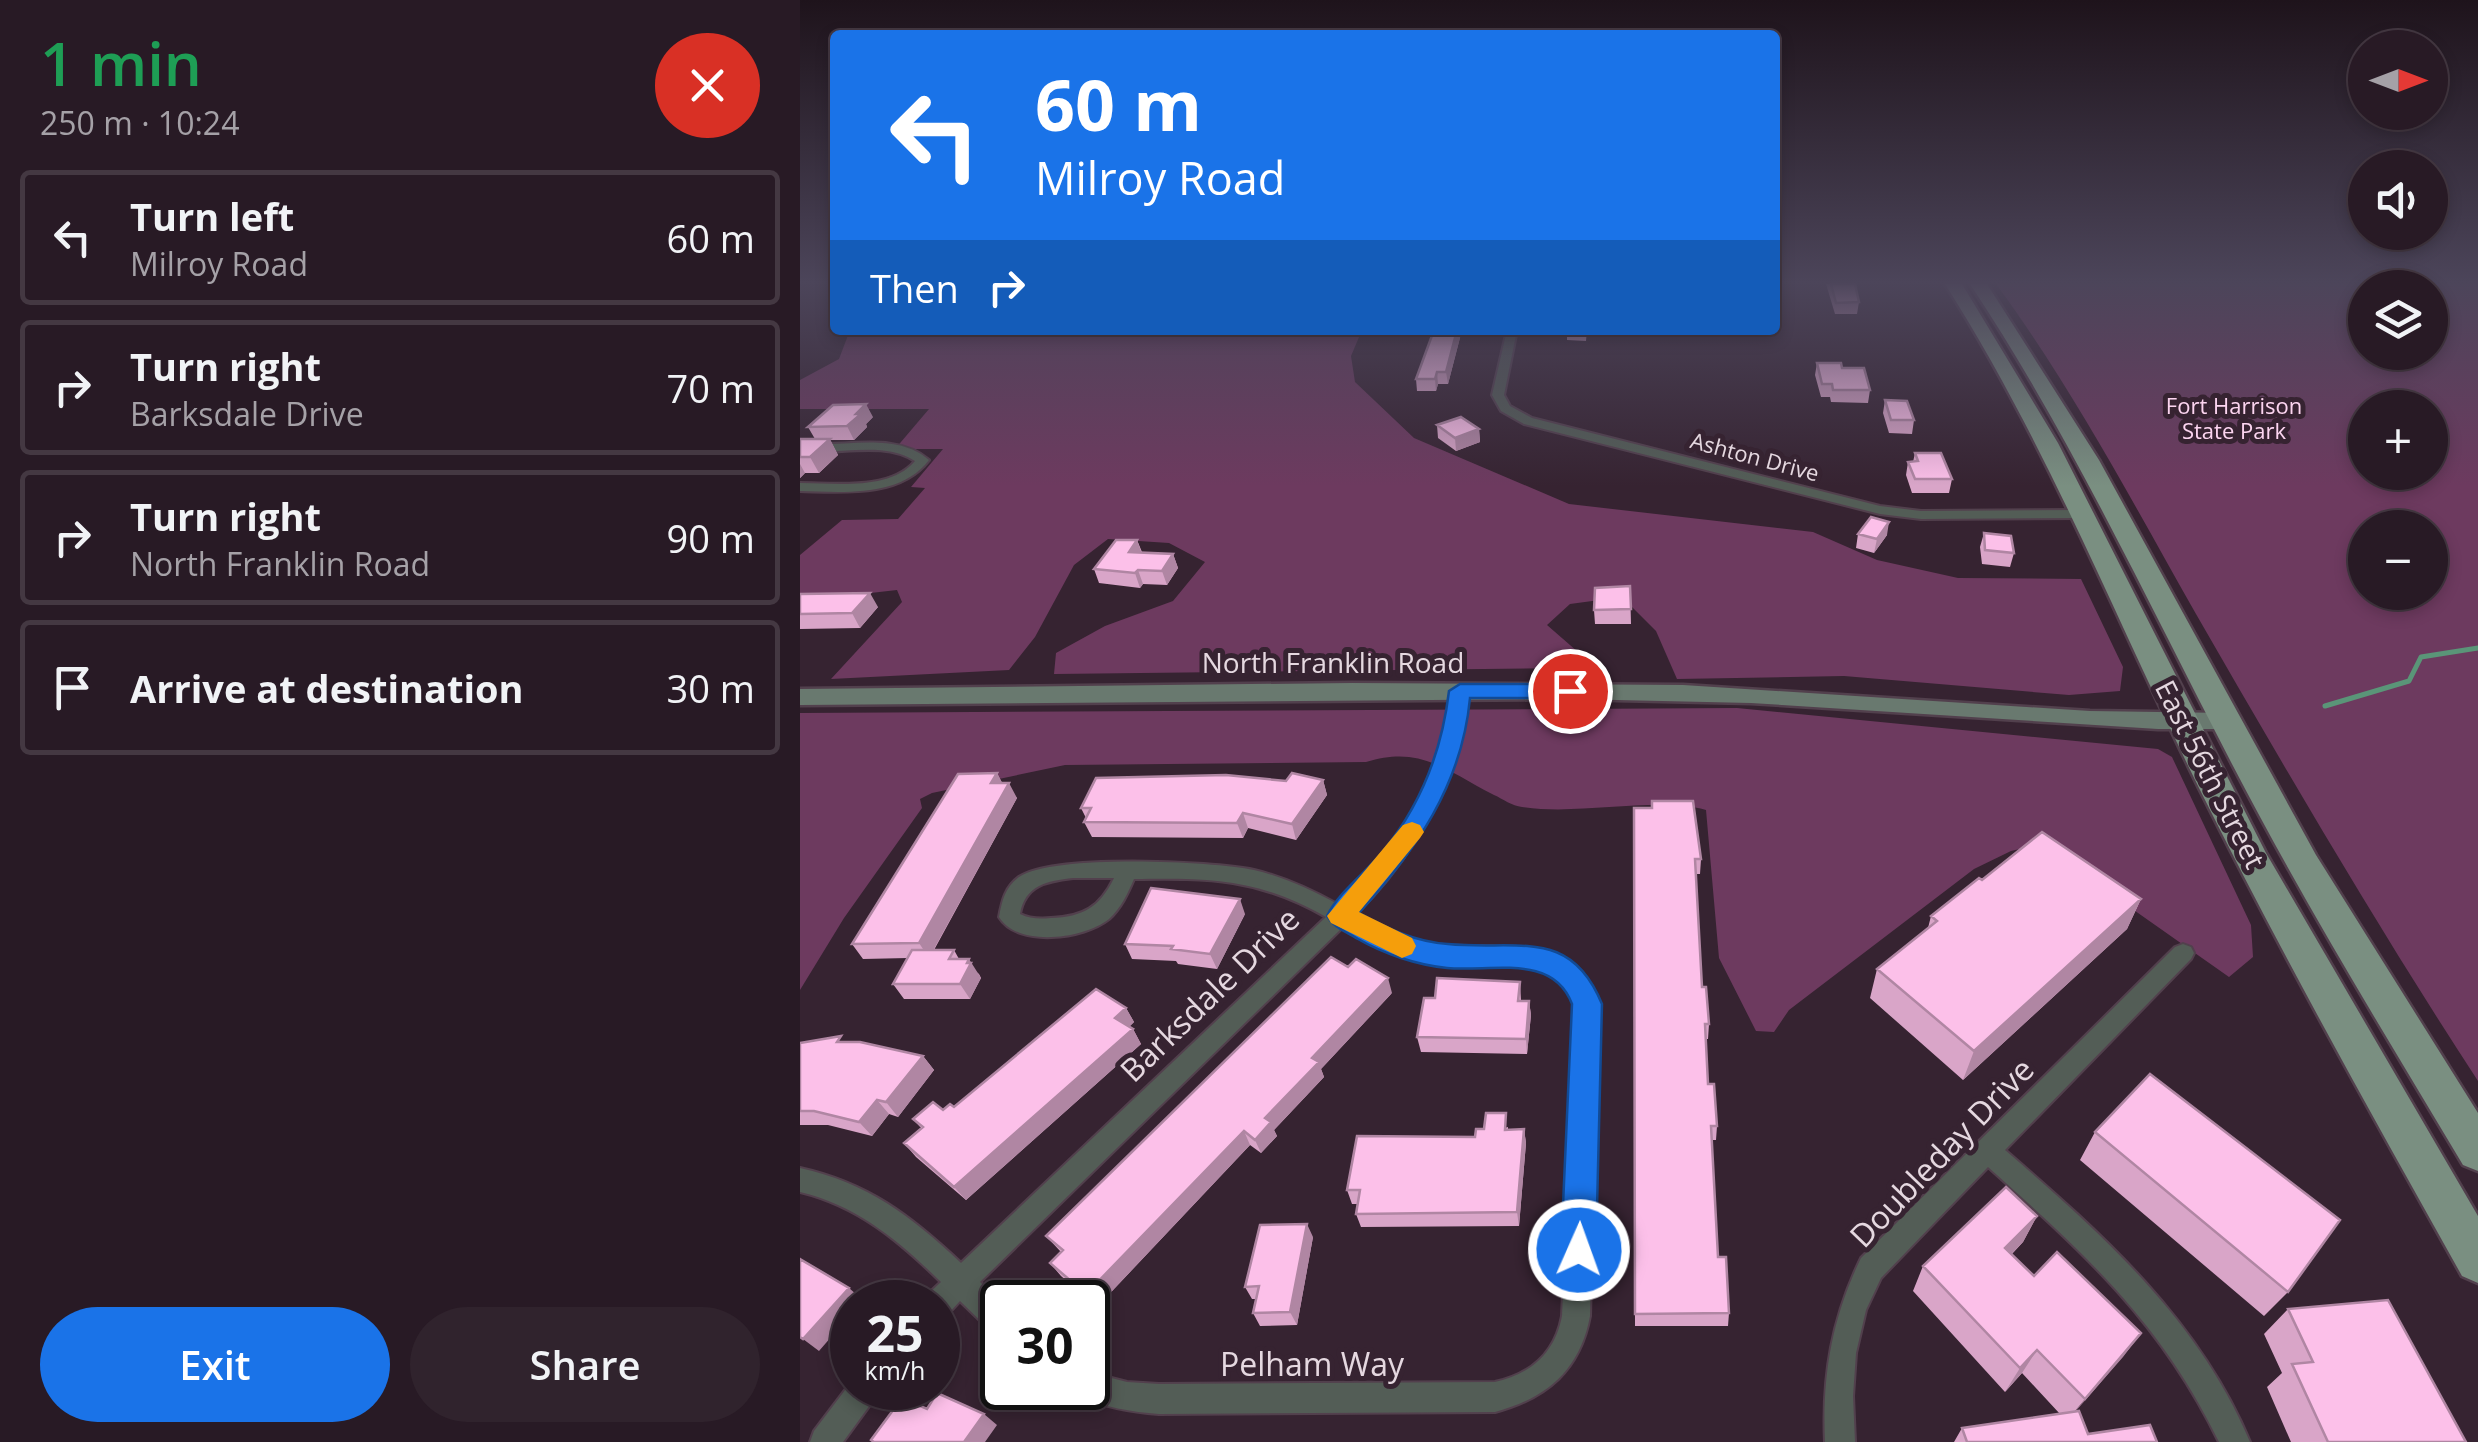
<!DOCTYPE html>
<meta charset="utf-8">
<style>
body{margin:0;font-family:"Open Sans",sans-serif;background:#30232d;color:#f1f3f6;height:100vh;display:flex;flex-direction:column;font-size:38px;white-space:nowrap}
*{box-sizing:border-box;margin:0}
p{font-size:32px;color:#a5a1a7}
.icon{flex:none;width:55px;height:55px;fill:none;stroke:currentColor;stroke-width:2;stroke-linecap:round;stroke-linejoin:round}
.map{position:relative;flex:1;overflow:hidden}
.panel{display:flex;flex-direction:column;background:#281a25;width:800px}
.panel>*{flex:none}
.hud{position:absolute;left:30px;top:30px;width:950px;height:305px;border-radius:10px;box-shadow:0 5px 15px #0003,0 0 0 2px #443842;background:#1a73e8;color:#fff;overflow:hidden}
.needle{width:65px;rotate:90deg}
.tools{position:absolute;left:1548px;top:30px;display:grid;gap:20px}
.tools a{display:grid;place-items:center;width:100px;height:100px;border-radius:50%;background:#281a25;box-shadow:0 5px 15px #0003,0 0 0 2px #443842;font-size:50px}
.speed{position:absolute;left:30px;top:1280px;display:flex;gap:20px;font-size:50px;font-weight:700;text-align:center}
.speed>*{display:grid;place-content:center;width:130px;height:130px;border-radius:50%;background:#281a25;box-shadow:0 5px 15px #0003,0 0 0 2px #443842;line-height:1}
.speed small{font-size:25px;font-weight:400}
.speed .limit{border:5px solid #111;border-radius:15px;background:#fff;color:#111}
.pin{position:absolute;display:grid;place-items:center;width:85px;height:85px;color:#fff;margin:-42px;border:5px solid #fff;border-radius:50%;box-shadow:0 2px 10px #0007}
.me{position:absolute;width:110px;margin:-55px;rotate:2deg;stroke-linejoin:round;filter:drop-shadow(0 0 8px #0008)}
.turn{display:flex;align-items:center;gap:35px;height:210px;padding:0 40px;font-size:45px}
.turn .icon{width:130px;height:130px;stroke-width:2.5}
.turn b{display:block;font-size:70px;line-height:85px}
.then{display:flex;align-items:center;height:95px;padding:0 40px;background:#0003;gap:20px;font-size:38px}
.round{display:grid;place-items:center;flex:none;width:105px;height:105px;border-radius:52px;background:#30232d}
.head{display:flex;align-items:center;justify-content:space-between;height:170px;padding:0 40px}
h1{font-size:60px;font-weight:600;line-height:75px;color:#1e9e55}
.action{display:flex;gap:20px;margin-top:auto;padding:20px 40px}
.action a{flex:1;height:115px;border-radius:60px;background:#1a73e8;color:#fff;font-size:40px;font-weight:600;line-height:115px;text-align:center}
.action a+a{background:#30232d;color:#f1f3f6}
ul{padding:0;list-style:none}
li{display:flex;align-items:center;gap:30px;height:135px;margin:0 20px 15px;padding:0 20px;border:5px solid #443842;border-radius:10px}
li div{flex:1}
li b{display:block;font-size:38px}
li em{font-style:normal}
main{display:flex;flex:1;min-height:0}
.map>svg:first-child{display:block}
.green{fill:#6d3a5f;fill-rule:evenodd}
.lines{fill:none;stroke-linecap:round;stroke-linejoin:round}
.stream{stroke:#5a9578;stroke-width:5}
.street-casing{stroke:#52404d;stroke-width:4}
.secondary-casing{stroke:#52404d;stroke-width:5}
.primary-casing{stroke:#52404d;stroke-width:5}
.street{fill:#535d56;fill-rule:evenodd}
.secondary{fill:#69796f;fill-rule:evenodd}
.primary{fill:#7a8f81;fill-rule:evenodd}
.wall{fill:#d9a5c8}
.shaded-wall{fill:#b086a3}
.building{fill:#fcc0e9;stroke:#b086a3;stroke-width:2.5}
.route{fill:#1a73e8;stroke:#114b97;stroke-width:2.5}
.slow{fill:#f59e0b}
.labels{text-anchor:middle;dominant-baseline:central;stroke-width:10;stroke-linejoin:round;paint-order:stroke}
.far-park-label{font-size:22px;fill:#fcd5f0;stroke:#362331}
.far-street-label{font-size:22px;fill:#e5d8e0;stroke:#362331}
.street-label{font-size:28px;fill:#e5d8e0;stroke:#362331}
.near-street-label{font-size:32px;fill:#e5d8e0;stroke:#362331}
</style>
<main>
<section class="panel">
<div class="head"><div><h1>1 min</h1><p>250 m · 10:24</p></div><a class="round" style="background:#d93025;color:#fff"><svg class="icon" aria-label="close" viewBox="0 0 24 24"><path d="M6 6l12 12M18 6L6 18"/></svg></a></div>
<ul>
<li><svg class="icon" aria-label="left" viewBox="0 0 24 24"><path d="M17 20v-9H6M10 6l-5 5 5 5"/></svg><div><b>Turn left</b><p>Milroy Road</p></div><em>60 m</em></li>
<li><svg class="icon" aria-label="right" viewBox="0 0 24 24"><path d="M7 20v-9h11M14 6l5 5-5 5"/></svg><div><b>Turn right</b><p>Barksdale Drive</p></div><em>70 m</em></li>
<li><svg class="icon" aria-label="right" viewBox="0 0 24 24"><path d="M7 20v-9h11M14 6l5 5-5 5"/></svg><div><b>Turn right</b><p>North Franklin Road</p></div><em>90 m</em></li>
<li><svg class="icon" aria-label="arrive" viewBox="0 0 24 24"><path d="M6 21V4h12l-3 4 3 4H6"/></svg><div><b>Arrive at destination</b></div><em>30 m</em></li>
</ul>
<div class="action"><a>Exit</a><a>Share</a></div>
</section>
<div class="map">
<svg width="1678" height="1442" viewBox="0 0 1678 1442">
<rect width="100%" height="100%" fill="#362331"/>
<path class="green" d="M1196,284H1678V1081C1578,928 1487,772 1396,614C1333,503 1272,387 1196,284ZM1565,288H1630V352H1565ZM1565,408H1630V472H1565ZM1565,528H1630V592H1565Z
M50,330H247L300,335L309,330H562L551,356L555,382L614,438L769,504L1013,532L1077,560L1158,578L1281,579L1323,667L1320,691L1269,695L1044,676L877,679L856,631L822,597L770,604L747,625L778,652L775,668L254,674L256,653L305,626L373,601L405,562L369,543L308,539L274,565L235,637L209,670L31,679L102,602L97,590L0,601V555L42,520L98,519L125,488L111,487L143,449H95L129,409H0V380L39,359Z
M937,708L1358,749L1372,757L1451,925L1453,957L1429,977L1257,856L1228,847L1211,851L1174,869L989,1010L974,1032L956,1031L919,958L906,810C856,796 780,816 722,807C712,806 703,799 694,795C645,770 621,745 566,762L265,765L132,793L120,799L122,808L44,918L0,990V713Z"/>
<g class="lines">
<path class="stream" d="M1525,706L1609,681L1621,657L1678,648"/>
<defs>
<path id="street" d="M707,330H717L704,395L710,406L732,418L1080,506L1121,511L1282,510L1289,514L1282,518L1121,519L1080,514L724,424L701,411L692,395Z
M0,443C41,449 95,430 129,460C100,498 43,492 0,491V483C35,483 90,491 115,461C83,440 36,456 0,451Z
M660,685L668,691C656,779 619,852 556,914C576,926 597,938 620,942C684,956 773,922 798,1004L790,1316C780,1370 747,1398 695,1412L359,1414C331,1412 304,1407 278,1396L274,1388H288V1372L327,1382L359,1384L695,1382C731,1374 755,1353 762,1316L776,1004C758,944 669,970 622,960C594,955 567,941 543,927L180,1282L202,1303V1336L192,1332L160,1301L148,1314L138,1318V1302H125L128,1294L141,1282C99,1241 58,1206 0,1192V1168C68,1183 111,1216 161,1263L526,917C458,878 410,878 334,879C328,893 321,908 309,919C284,939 218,948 199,917C202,901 205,887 219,877C253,854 411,861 454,870C484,877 512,890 539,905C603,844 638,778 652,691ZM273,878H314C300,907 283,917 251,918C240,919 230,919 220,914C225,885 247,881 273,878Z
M1383,944L1391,947L1394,953L1391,959L1205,1150C1303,1235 1399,1320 1450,1442H1419C1361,1322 1285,1254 1188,1167L1081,1278L1066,1310L1056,1353L1053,1396L1055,1442H1025C1022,1375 1032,1318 1061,1258L1375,947Z
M52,1381V1388H79L75,1398L43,1442H10L14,1431Z"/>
<path id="secondary" d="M552,683L883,685L1290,711L1426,713L1438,721L1426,729H1358L951,703L773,699L0,705V689Z"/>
<path id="primary" d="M1145,284H1162L1258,443L1466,853L1678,1216V1283L1662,1276C1572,1115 1482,955 1400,790C1316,620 1247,444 1145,284Z
M1170,284H1187L1299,460L1516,855L1678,1113V1171L1663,1165C1584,1033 1503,901 1432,764C1347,601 1271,436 1170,284Z"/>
</defs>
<use href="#street" class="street-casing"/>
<use href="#secondary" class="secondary-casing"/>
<use href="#primary" class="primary-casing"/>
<use href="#street" class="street"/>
<use href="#secondary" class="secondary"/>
<use href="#primary" class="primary"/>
</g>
<path class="wall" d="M1026,284H1055L1059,302L1057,314H1035Z
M662,330L648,384H638L636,391H617L616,379Z
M767,330H787L786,341L767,340Z
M1017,363L1042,368L1070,390L1068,403L1031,402L1030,397H1021L1015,375Z
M1085,400L1114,420L1112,434L1089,433L1083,413Z
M73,417L66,424L67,427L54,440H30L38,455L19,473H5L0,478V439H15L8,427Z
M637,425L679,429L680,442L656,451L638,438Z
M1115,453L1152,479L1149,493H1112L1106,475L1108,462H1113Z
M1184,533L1214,553L1210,567L1182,564L1180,547Z
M1058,534L1087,535L1074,553L1056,548Z
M337,540L342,552L373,554L378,568L367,585L343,584L340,588L299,583L294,569Z
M830,586L831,624H795L794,610Z
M0,594L78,607L60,628L0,629Z
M197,773L202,783L217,798L134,950H154L159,959L179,974L181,978L170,999H104L93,984L108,958L63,959L52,944Z
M523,780L527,795L496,840L448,828L443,838L292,837L284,822L286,818L281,808L486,781Z
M834,808L901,859L900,874H896L902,987L909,1024L908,1039H906L908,1084L917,1126L916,1140H912L918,1257L929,1313L928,1326H835Z
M1182,880L1341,899L1327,929L1163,1080L1070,998L1077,969L1128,928L1131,916Z
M445,914L417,969L378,964L376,961L332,959L325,944Z
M720,982L721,1001H729L731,1015L727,1054L621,1052L617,1037L635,998Z
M592,993L521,1069L524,1077L474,1130L477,1136L461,1153L450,1145L297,1307L261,1276L250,1263L261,1252L246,1236Z
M326,1008L334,1022L329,1027L333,1029L341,1044L166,1200L116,1157L104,1143L121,1128L113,1119L154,1107Z
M47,1042L123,1056L134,1070L98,1117L89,1114L72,1136L28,1125H0V1043Z
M708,1127V1130L724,1129L726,1143L719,1226L561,1227L556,1214L558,1204H552L547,1190L675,1137Z
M1295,1132L1488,1292L1464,1316L1280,1160Z
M1237,1216L1223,1242L1212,1254L1234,1276L1341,1333L1275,1411L1288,1434L1357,1442H1154L1162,1428L1260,1414L1222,1373L1205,1392L1113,1291L1123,1266Z
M513,1237L497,1325L460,1326L453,1313L456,1299H452L445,1287Z
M1488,1309L1666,1442H1491L1467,1387L1482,1373L1464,1334Z"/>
<path class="shaded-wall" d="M657,330H662L648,384L646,372Z
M637,372L638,384L636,391L635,379Z
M66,404L73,417L66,424L67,427L54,440L47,426L56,414Z
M679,429L680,442L656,451L655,438Z
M30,439L38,455L19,473L10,457Z
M0,464L5,473L0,478Z
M1089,522L1087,535L1074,553L1077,539Z
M337,540L342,554L329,552Z
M373,554L378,568L367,585L362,571Z
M338,570L343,584L340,588L335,573Z
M70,593L78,607L60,628L52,613Z
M197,773L205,788L191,783Z
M523,780L527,795L496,840L492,824Z
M209,783L217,798L129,958L119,943Z
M443,813L448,828L443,838L437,823Z
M440,899L445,914L417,969L410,954Z
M1341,899L1327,929L1163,1080L1174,1051Z
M169,959L181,978L170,999L160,984Z
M588,978L592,993L521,1069L524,1077L474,1130L477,1136L461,1153L455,1140L465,1118L512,1058Z
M729,1001L731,1015L727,1054L726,1039Z
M326,1008L334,1022L323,1032L315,1018Z
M333,1029L341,1044L166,1200L154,1187Z
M123,1056L134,1070L98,1117L86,1102Z
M77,1100L89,1114L72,1136L59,1122Z
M724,1129L726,1143L719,1226L717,1212Z
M444,1131L450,1145L297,1307L286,1294Z
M1237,1216L1223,1242L1192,1274L1205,1248Z
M507,1224L513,1237L497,1325L490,1312Z
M49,1288L64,1301L62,1302H52V1313L19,1351L3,1339Z
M1341,1333L1323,1357L1267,1421L1285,1399Z
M1237,1350L1222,1373L1205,1392L1220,1368Z
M184,1414L197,1425L185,1442H164Z"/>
<path class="building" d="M1031,284H1055L1059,302L1036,303Z
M634,330H657L646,372H637L635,379H616Z
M1017,363H1041L1042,368H1064L1070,390H1033L1032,384H1022Z
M1085,400L1107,401L1114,420H1091Z
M66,404L56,414H61L47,426L8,427L33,405Z
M661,417L679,429L655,438L637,425Z
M0,439H30L10,457H0Z
M1115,453H1141L1152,479H1115L1108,462L1118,461Z
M1071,517L1089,522L1077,539L1058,534Z
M1184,533L1211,536L1214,553L1185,550Z
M316,540H337L329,552L373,554L362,571L338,570L335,573L294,569Z
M830,586L831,609L794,610L795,588Z
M70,593L52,613L0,614V594Z
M197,773L191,783H209L119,943L52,944L158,774Z
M492,773L523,780L492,824L443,813L437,823L284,822L291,808H281L296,778L426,775L486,781Z
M852,801H893L901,859H895L902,987H906L909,1024H905L908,1084H914L917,1126H911L918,1257H926L929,1313L835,1314L834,808H852Z
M1242,832L1341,899L1174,1051L1077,969L1137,921L1131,916L1179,878L1182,880Z
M351,888L440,899L410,954L371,949L373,946L325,944Z
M112,950H154L149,959H169L167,963H171L160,984H93Z
M531,957L548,967L556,959L588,978L512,1058L519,1062L465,1118L471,1122L455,1140L444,1131L286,1294L250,1263L263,1250L246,1236Z
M637,978L720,982L718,1001H729L726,1039L617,1037L624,998H635Z
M296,989L326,1008L315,1018L333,1029L154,1187L104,1143L123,1127L113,1119L133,1102L143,1110L150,1104L154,1107Z
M41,1036L37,1042H60L123,1056L86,1102L77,1100L59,1122L14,1111H0V1043Z
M1350,1074L1540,1220L1488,1292L1295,1132Z
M686,1113H706L705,1130L724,1129L717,1212L556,1214L560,1190H547L557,1136L675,1137L676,1129H684Z
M1206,1187L1237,1216L1205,1248L1234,1276L1257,1252L1341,1333L1285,1399L1237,1350L1220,1368L1123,1266Z
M507,1224L490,1312L453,1313L459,1286L445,1287L460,1225Z
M0,1259L49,1288L3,1339L0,1337Z
M1588,1300L1666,1442H1528L1492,1364L1513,1362L1488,1309Z
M137,1393L184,1414L164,1442H74L71,1440L102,1398L127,1409Z
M1279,1411L1288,1434L1350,1425L1357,1442H1167L1162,1428Z"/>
<linearGradient id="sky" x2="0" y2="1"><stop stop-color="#1e131b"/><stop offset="0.58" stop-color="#4c455a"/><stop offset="1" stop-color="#4c455a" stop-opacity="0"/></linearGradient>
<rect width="1678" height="486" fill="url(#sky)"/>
<path class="route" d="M660,684H770L782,691L770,698H670C662,785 616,850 559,913C587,928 615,942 648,944C717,951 770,926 802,1004L796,1250L791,1262L779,1267L767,1262L761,1250L772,1004C753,953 692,972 647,968C617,965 584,954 558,939C547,932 533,927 527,916C540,890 567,872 584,850C622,803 642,750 649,691Z"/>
<path class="slow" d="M612,822L620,825L624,832L620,838L559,912L612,938L616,946L612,954L602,958L531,923L527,916L603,825Z"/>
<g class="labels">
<g class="far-park-label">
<text x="1434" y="405">Fort Harrison<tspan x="1434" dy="25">State Park</tspan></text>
</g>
<g class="far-street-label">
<text transform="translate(955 456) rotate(15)">Ashton Drive</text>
</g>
<g class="street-label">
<text x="533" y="662">North Franklin Road</text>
<text transform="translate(1411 774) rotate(63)">East 56th Street</text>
</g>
<g class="near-street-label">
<text transform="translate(409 994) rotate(-44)">Barksdale Drive</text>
<text transform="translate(1141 1152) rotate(-46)">Doubleday Drive</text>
<text x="512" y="1363">Pelham Way</text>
</g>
</g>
</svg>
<div class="tools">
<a><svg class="needle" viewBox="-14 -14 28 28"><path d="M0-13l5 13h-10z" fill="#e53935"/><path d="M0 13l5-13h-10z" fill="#a5a1a7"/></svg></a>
<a><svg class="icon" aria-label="sound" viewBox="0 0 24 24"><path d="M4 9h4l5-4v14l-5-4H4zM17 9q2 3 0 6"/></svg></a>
<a><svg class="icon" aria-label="layers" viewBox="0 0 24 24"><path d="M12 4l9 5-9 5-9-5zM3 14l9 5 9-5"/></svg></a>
<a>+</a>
<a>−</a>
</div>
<div class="speed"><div>25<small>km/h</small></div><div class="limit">30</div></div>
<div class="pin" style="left:770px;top:691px;background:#d93025"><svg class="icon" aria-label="arrive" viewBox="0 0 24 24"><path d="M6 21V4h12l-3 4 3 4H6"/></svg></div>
<svg class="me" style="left:779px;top:1250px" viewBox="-20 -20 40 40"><circle r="17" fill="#1a73e8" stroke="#fff" stroke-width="3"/><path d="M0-11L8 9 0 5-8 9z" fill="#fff"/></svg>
<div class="hud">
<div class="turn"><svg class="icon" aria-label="left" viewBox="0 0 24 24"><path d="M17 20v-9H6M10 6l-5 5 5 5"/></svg><div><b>60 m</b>Milroy Road</div></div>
<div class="then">Then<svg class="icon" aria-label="right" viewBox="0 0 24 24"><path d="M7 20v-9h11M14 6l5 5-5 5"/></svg></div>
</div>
</div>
</main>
